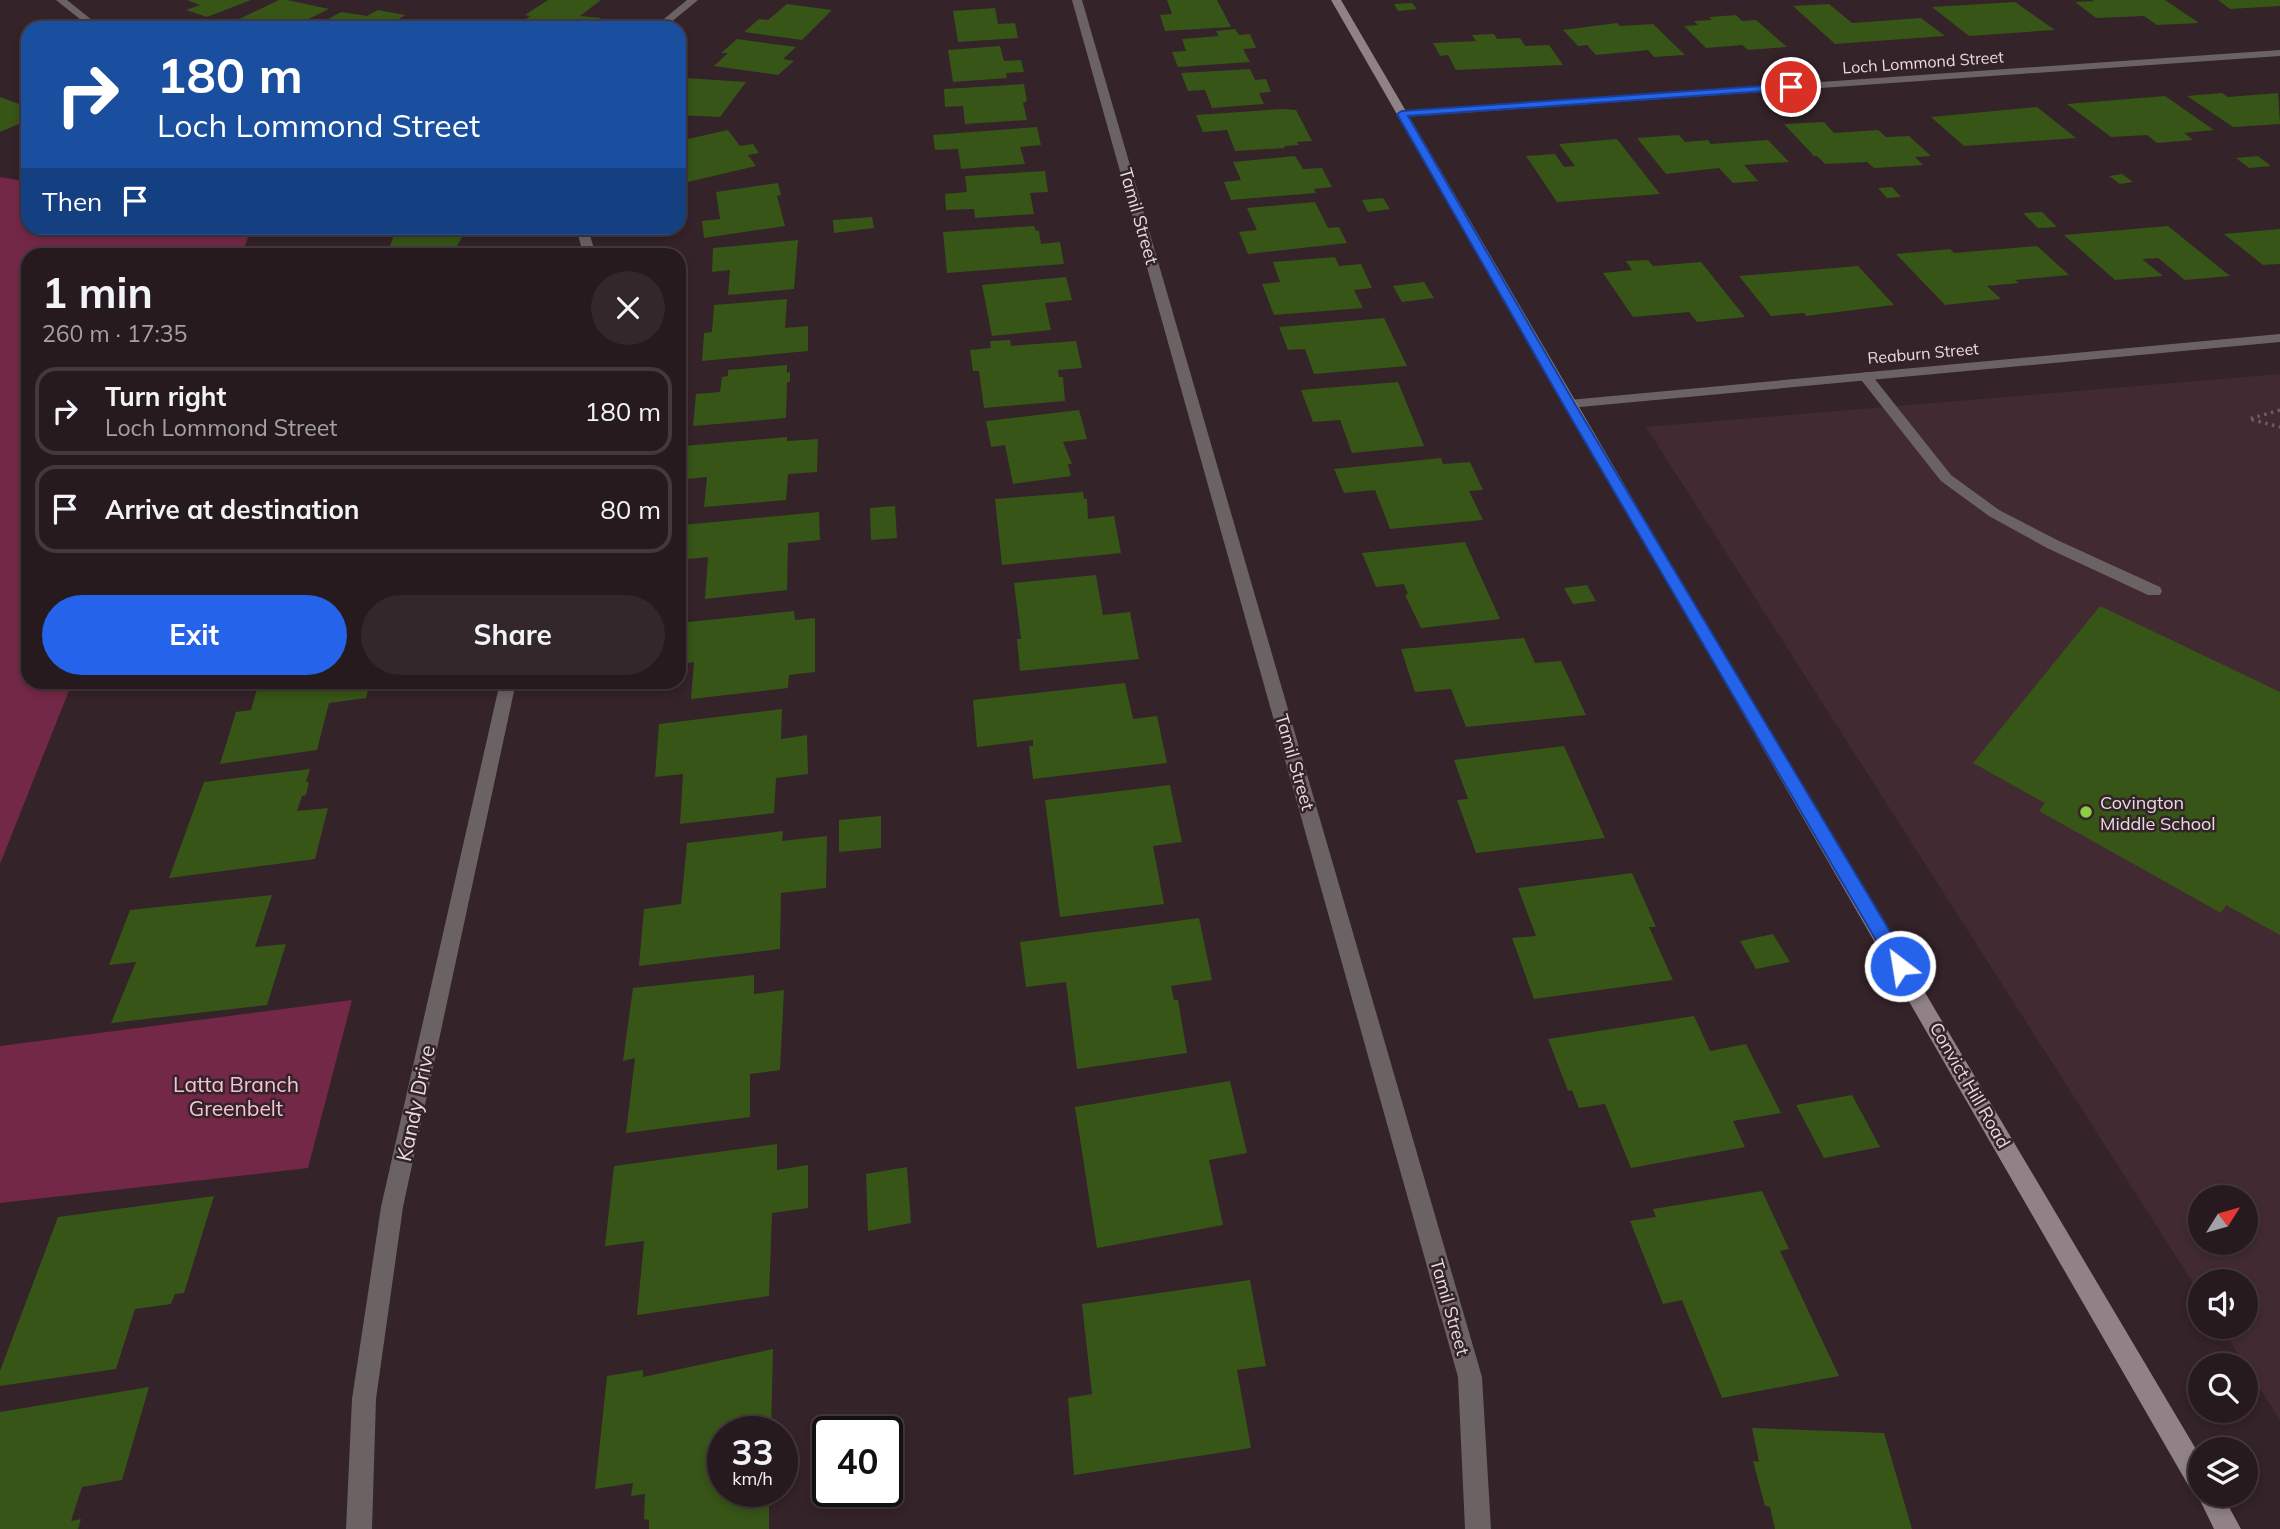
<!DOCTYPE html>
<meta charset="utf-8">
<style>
body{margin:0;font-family:Mulish,sans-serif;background:#33272c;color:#f1f3f6;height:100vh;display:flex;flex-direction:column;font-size:26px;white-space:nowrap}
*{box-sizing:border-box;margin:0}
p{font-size:23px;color:#a4a1a4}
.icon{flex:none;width:38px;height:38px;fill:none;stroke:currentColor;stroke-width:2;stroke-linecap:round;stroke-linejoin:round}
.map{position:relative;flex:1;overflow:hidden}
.sheet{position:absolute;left:21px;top:248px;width:665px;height:441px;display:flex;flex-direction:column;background:#271a1f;border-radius:21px;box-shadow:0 4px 10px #0003,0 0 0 2px #43383d}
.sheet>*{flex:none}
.hud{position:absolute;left:21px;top:21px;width:665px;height:214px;border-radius:21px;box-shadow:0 4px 10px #0003,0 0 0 2px #43383d;background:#1a4fa0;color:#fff;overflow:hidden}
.needle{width:46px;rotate:53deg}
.controls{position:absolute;left:2188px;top:1185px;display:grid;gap:14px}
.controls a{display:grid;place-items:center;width:70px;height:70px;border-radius:50%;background:#271a1f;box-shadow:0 4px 10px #0003,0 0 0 2px #43383d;font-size:35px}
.speed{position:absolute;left:707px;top:1416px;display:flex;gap:14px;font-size:35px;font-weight:700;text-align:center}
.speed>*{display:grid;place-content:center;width:91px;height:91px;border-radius:50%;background:#271a1f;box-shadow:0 4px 10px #0003,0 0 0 2px #43383d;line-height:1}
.speed small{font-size:18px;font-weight:400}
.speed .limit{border:4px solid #111;border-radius:10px;background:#fff;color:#111}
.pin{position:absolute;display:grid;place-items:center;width:60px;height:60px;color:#fff;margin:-30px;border:4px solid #fff;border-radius:50%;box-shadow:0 2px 7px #0007}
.me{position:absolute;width:77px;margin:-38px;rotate:329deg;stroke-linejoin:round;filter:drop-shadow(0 0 5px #0008)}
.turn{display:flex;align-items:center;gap:24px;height:147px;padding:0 21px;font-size:32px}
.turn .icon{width:91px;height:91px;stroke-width:2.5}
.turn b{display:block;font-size:49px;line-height:60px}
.then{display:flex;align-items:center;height:66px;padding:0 21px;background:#0003;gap:14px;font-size:26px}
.round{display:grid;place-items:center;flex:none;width:74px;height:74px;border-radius:37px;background:#33272c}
.summary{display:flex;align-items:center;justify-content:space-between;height:119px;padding:0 21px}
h1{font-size:42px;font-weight:700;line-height:52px}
.button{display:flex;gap:14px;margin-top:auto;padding:14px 21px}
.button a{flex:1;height:80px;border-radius:42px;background:#2563eb;color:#fff;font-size:28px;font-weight:700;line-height:80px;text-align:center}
.button a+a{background:#33272c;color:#f1f3f6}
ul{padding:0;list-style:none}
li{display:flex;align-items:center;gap:21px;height:88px;margin:0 14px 10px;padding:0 7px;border:4px solid #43383d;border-radius:21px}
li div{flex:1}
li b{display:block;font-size:26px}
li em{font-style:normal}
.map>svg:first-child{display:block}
.built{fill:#422a32;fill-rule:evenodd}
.green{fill:#742847}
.building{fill:#375516}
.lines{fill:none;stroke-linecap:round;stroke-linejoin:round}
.path{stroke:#6d5d62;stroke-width:3.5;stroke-dasharray:2.5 4.5;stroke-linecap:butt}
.lane{fill:#6b6264;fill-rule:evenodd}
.street{fill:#6b6264;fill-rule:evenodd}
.secondary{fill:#908286;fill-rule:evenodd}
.route{fill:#2563eb;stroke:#184099;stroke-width:2}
.poi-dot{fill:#8dce44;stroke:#342329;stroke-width:2.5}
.labels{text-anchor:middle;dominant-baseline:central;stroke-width:5;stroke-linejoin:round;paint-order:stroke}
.far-street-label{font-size:16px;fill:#e8dcdf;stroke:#342329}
.street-label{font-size:18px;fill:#e8dcdf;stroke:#342329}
.poi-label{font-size:18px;fill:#e8dcdf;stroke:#342329;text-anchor:start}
.near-park-label{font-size:21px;fill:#f6c3d3;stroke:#342329}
.near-street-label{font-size:21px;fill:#e8dcdf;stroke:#342329}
</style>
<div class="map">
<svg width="2280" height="1529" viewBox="0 0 2280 1529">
<rect width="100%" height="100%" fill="#342329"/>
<path class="built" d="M2280,374V1420L2221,1327L2245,1326V1281H2200V1294L1646,427ZM2200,1197H2245V1242H2200Z"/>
<path class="green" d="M0,177L28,182V228H252L241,255L28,256V682L72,683L0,864Z
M352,1000L308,1168L0,1203V1046Z"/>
<path class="building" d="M187,0H251L207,17L186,10L200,5Z
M279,0H287L329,9L290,28H246L254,24L237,20Z
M548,0H601L580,16L601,18L588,28H553L520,24L530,16L525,15Z
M1167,0H1217L1231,27L1165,31L1160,15L1172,14Z
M2092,0H2165L2199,23L2157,25L2144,16L2096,18L2075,2L2094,1Z
M2218,0H2280V6L2230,9Z
M2015,2L2055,30L1969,36L1932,7Z
M1412,3L1417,9L1398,11L1394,4Z
M787,4L832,10L802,40L744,32L759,19L768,20Z
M1829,4L1852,23L1921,18L1945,36L1835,44L1793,6Z
M995,8L998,24L1015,23L1018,38L958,42L953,11Z
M378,10L405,15L386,28H312L341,12L367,16Z
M1736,15L1742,21L1756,20L1787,47L1748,50L1742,45L1706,48L1684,26L1698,25L1694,21L1712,20L1709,17Z
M1617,23L1620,26L1653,24L1685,55L1654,57L1648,50L1596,55L1587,45L1578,46L1563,30Z
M1235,29L1239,35L1250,34L1256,48L1243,49L1250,62L1178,67L1172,52L1186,51L1182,39L1219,36L1216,31Z
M1494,34L1497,39L1520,38L1525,46L1549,45L1563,65L1456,70L1448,55L1440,56L1433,43L1476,41L1472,35Z
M737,39L796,47L783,59L794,61L778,75L714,66L728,53H721Z
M1000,46L1004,61L1021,60L1024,72L1006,73L1007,78L953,82L948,50Z
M1250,69L1255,80L1266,79L1271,92L1259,93L1264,104L1212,108L1205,90L1188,91L1181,73Z
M686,78L746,82L720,117L679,115V87Z
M1024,84L1027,101L1023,103L1027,120L965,124L963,106L945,107L944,89Z
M2222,93L2228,97L2278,93L2280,124L2233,127L2187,96Z
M2165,96L2214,130L2184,133L2193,140L2157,143L2147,135L2111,137L2067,104Z
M0,97L19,104L28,100V120L0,132Z
M2037,107L2076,138L1964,146L1931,117Z
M1282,109L1296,110L1312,141L1297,142L1299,145L1284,146L1285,148L1235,151L1227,130L1203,132L1196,115Z
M1824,122L1834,133L1878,130L1886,137L1909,136L1931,156L1915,157L1923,165L1874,168L1867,162L1825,164L1817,156H1814L1784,124Z
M1037,127L1041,145L1020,147L1025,164L961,169L958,149L935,150L933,135Z
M728,130L740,146L753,144L759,153L748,155L756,166L679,184V164L683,163L679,156V141Z
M1679,135L1685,142L1708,140L1711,144L1768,140L1789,162L1744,165L1758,181L1733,183L1719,168L1666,174L1637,138Z
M1617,139L1660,194L1557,202L1526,156L1555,154L1564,167L1575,166L1559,144Z
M1295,156L1303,169L1322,168L1332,187L1314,189L1316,193L1231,200L1224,182L1241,180L1233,162Z
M2258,156L2271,166L2249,168L2236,158Z
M1045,171L1048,192L1030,193L1034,214L975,218L974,209L946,210L945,194L967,192L965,176Z
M2122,174L2133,182L2120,184L2109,176Z
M778,183L781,195L777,196L785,226L704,238L702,221L720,219L716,192Z
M1892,187L1901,197L1887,198L1878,188Z
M1383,198L1390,209L1368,212L1362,200Z
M1315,202L1328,228L1339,227L1347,243L1248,254L1239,232L1257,230L1247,208Z
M2042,212L2057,227L2038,228L2023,213Z
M872,217L874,228L834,233L833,220Z
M1034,226L1036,231H1039L1041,244L1060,242L1064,264L947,273L943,232Z
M2168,226L2230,276L2185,280L2158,258L2142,259L2163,276L2115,280L2064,235Z
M2280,229V264L2263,265L2224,234Z
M462,230L459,236L463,235L456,248L476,247L473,256H386L394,235Z
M798,240L794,289L728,295L730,270L712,272L713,248Z
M2037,246L2069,275L2015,280L2019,283L1987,286L2001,299L1945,305L1896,254L1950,249L1954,253Z
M1335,257L1339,266L1361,264L1372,288L1354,290L1363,308L1274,315L1262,284L1280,282L1273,262Z
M1648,260L1653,266L1701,262L1745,317L1697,322L1689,312L1633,317L1603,273L1632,270L1626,261Z
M1858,266L1894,305L1806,316L1804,313L1771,316L1739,276Z
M1066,277L1072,300L1045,303L1051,330L992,336L982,285Z
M1424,282L1434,298L1402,302L1393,286Z
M787,299L785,328L808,326V351L702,361L704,333L712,332L714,305Z
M1384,318L1407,366L1314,374L1305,349L1288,350L1279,327Z
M1010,340L1011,346L1076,341L1082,368L1058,370L1059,377H1063L1065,401L984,408L979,371H973L970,350L991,348L990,341Z
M787,365V373L790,372V382H787L786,418L693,426L696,394L720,392L722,377L728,376V370Z
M1398,382L1424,446L1352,453L1340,420L1313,422L1301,390Z
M1079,410L1087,439L1063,442L1072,464H1068L1071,476L1013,484L1005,445L991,447L986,421Z
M787,437V441L818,439L817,472L788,474L786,500L704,507L707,477L679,480L683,446Z
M1441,458L1443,464L1470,462L1483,490L1469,491L1483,520L1390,529L1375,490L1344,493L1334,469Z
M1083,492L1084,499H1087L1088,519L1114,516L1121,553L1002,565L995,499Z
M895,506L897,538L871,540L870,508Z
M819,512L820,540L788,543L787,590L705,599L708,557L679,560L682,525Z
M1465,542L1500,619L1421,628L1405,595L1408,594L1404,584L1376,587L1362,553Z
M1096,575L1103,615L1130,612L1139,659L1020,671L1017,639H1021L1014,583Z
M1587,585L1596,601L1573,604L1564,588Z
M2100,606L2280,692V935L2226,905L2221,913L2039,811L2045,803L1973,763Z
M794,611L795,620L815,618V672L789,675L788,688L691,699L694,662L679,664V623Z
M1524,638L1535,663L1561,661L1586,715L1466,727L1451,689L1415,692L1401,649Z
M259,682H370L366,698L329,703L317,750L220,764L236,712L251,710Z
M1125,683L1133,719L1157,716L1167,763L1033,779L1029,746H1033V740L977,747L973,700Z
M782,709L781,739L807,735L808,774L776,778L774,813L680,824L683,774L655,777L659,724Z
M1564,746L1605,838L1476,853L1457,800L1468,799L1454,760Z
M310,769L306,782H309L306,795L302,796L297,811L328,808L315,859L169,878L204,782Z
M1170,785L1182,842L1153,846L1164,904L1060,917L1045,800Z
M881,816V848L839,852V820Z
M783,831L782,841L827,836L826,888L781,893L780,949L639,966L644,909L681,904L687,843Z
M1632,873L1656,927H1649L1673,980L1534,999L1512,938L1536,936L1518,888Z
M272,895L255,947L286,944L267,1005L111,1023L136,962L109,965L130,910Z
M1199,918L1212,980L1171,986L1174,1000H1178L1187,1053L1077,1069L1066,982L1026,987L1020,942Z
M1773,934L1790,962L1756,969L1740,941Z
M754,975V994L784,990L780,1070L750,1074V1117L626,1133L635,1058L623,1061L633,988Z
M1694,1016L1710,1051L1746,1044L1781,1113L1733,1121L1745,1147L1631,1168L1605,1104L1579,1108L1572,1090L1568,1091L1548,1039Z
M1230,1081L1247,1153L1209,1160L1223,1225L1097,1248L1075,1107Z
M1852,1095L1880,1147L1824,1158L1796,1105Z
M777,1144V1170L808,1165V1208L772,1213L769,1296L637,1315L644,1241L605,1246L614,1166Z
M907,1167L911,1223L868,1231L866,1174Z
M1762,1191L1789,1249L1780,1251L1839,1376L1722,1398L1682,1300L1663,1304L1630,1221L1656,1217L1653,1209Z
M214,1196L184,1293L175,1294L171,1304L135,1309L116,1369L0,1386V1371L58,1217Z
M1250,1280L1266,1366L1237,1370L1251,1448L1074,1475L1068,1398L1092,1394L1082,1304Z
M773,1349L771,1432H723V1491H769V1529H649V1520L644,1519L645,1494L631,1496L633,1483L595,1489L607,1376L643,1370V1377Z
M149,1387L122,1480L82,1487L71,1521L81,1519L78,1529H0V1412Z
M1752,1428L1884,1433L1912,1529H1775L1770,1507L1765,1506L1753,1461L1759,1462Z"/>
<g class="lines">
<path class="path" d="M2280,410L2249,419L2280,427"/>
<path class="lane" d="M1865,372L1870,373L1951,475L1999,510L2057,540L2160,587L2162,591L2160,595H2148L2047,548L1989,516L1941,481L1858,376Z"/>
<path class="street" d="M56,0H67L102,28H91Z
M687,0H698L664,28H653Z
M1072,0H1082L1482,1377L1491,1529H1465L1458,1377Z
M2280,50V56L1402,117L1397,114L1402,111Z
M576,228H588L596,256H584Z
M2280,334V342L1569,408L1562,404L1569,400Z
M500,682H516L403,1207L376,1399L372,1529H346L352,1399L381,1207Z"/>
<path class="secondary" d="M1331,0H1341L1666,556L2200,1456V1494H2222L2241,1529H2214L2196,1492L2191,1490Z"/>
</g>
<path class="route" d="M1791,84L1794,85V89L1408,116L1575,404L1907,960L1909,966L1907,971L1900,973L1894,971L1563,404L1397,114L1402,111Z"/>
<circle class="poi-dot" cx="2086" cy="812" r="7"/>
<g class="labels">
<g class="far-street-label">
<text transform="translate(1923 62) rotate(-4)">Loch Lommond Street</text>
<text transform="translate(1923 353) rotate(-5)">Reaburn Street</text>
</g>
<g class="street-label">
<text transform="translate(1139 216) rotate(74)">Tamil Street</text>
<text transform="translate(1295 762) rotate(74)">Tamil Street</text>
<text transform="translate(1970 1085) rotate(60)">Convict Hill Road</text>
<text transform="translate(1450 1307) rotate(74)">Tamil Street</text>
</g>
<g class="poi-label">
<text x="2100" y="802">Covington<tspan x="2100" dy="21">Middle School</tspan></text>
</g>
<g class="near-park-label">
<text x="236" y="1084">Latta Branch<tspan x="236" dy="24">Greenbelt</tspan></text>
</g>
<g class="near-street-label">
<text transform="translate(415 1103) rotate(-78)">Kandy Drive</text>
</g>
</g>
</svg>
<div class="controls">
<a><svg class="needle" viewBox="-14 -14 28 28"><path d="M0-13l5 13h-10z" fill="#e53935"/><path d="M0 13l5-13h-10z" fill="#a4a1a4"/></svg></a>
<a><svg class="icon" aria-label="sound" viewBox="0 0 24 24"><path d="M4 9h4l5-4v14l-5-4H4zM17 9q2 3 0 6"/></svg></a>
<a><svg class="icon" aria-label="search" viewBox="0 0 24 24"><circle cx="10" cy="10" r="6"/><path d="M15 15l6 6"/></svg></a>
<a><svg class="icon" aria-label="layers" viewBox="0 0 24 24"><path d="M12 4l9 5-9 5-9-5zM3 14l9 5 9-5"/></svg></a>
</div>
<div class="speed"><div>33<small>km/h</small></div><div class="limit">40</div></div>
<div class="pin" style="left:1791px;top:87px;background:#d93025"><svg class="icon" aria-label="arrive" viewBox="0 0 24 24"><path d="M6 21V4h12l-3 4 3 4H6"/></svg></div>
<svg class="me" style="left:1900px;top:966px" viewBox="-20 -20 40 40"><circle r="17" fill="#2563eb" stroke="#fff" stroke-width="3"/><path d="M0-11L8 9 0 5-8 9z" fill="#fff"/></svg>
<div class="hud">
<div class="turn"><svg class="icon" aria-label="right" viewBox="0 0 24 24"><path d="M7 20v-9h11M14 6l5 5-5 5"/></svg><div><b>180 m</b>Loch Lommond Street</div></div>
<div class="then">Then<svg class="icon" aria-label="arrive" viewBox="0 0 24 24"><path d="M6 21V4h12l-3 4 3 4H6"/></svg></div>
</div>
<section class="sheet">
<div class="summary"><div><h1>1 min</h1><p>260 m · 17:35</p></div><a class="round"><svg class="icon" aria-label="close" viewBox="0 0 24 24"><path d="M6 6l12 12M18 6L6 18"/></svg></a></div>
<ul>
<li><svg class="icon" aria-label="right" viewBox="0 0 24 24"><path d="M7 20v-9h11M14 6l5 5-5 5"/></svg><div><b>Turn right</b><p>Loch Lommond Street</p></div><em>180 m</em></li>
<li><svg class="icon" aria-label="arrive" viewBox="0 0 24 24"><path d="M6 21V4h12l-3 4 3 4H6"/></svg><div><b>Arrive at destination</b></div><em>80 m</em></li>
</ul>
<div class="button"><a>Exit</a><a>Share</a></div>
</section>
</div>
